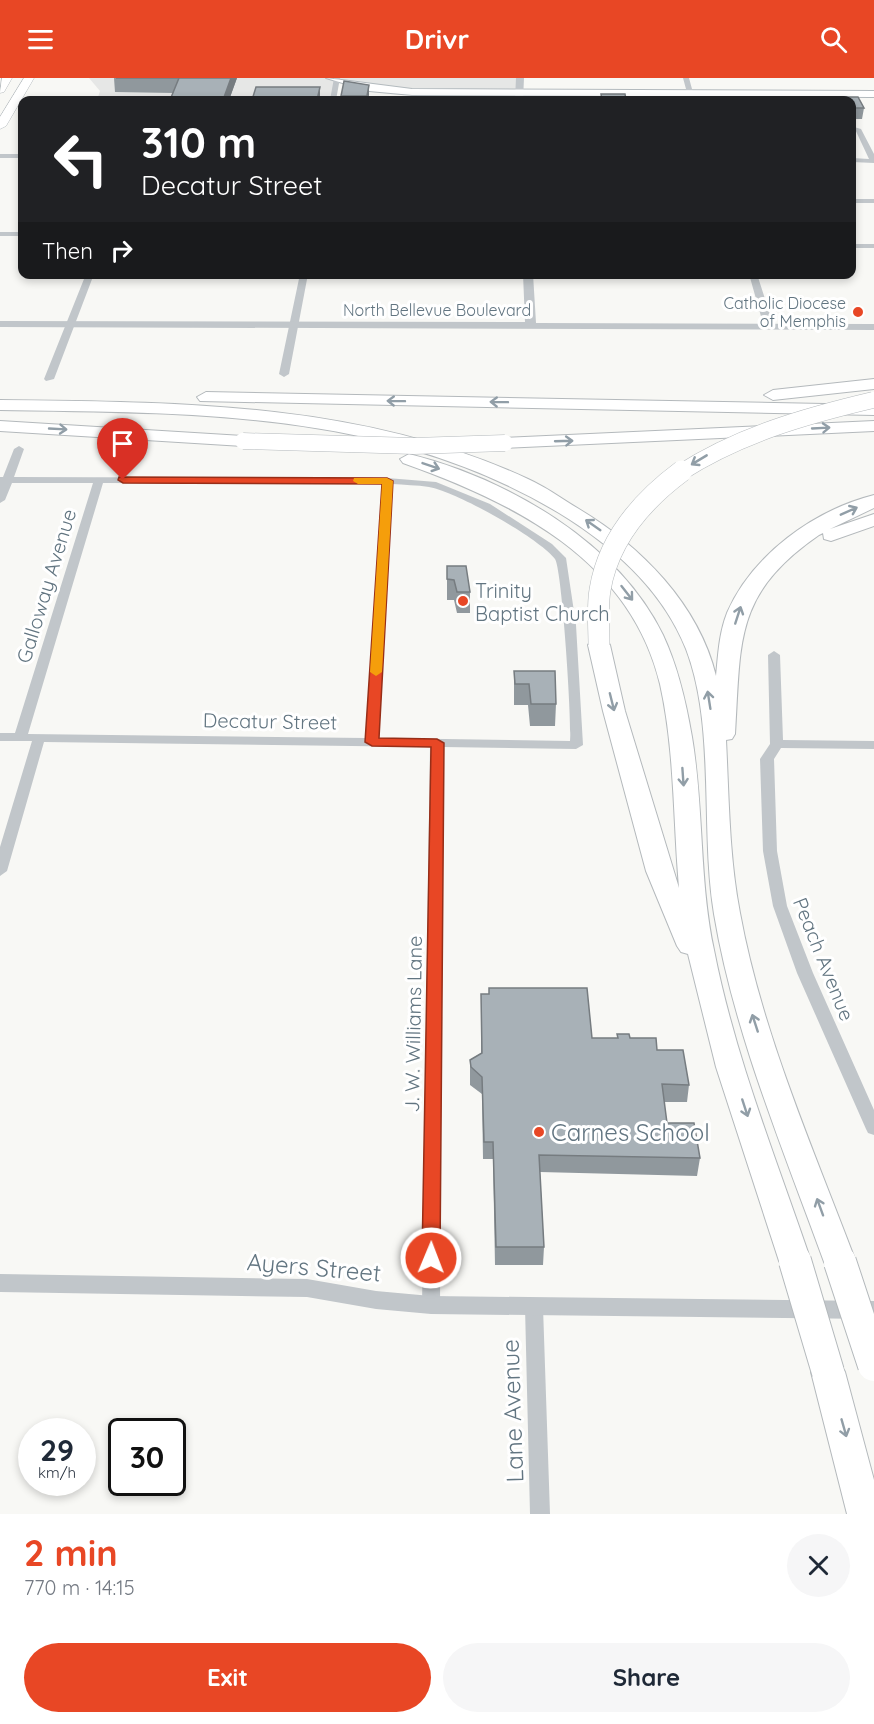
<!DOCTYPE html>
<meta charset="utf-8">
<style>
body{margin:0;font-family:Quicksand,sans-serif;background:#f6f6f7;color:#1f2937;height:100vh;display:flex;flex-direction:column;font-size:22px;white-space:nowrap}
*{box-sizing:border-box;margin:0}
p{font-size:20px;color:#747a83}
.icon{flex:none;width:33px;height:33px;fill:none;stroke:currentColor;stroke-width:2;stroke-linecap:round;stroke-linejoin:round}
.map{position:relative;height:1436px;overflow:hidden}
.details{display:flex;flex-direction:column;background:#fff;flex:1}
.details>*{flex:none}
.hud{position:absolute;left:18px;top:18px;width:838px;height:183px;border-radius:12px;box-shadow:0 3px 9px #0003;background:#202124;color:#fff;overflow:hidden}
.speed{position:absolute;left:18px;top:1340px;display:flex;gap:12px;font-size:30px;font-weight:700;text-align:center}
.speed>*{display:grid;place-content:center;width:78px;height:78px;border-radius:50%;background:#fff;box-shadow:0 3px 9px #0003;line-height:1}
.speed small{font-size:15px;font-weight:400}
.speed .limit{border:3px solid #111;border-radius:9px;background:#fff;color:#111}
.pin{position:absolute;display:grid;place-items:center;width:51px;height:51px;color:#fff;margin:-62px -26px;border-radius:50% 50% 50% 0;rotate:-45deg;box-shadow:0 0 6px #0007}
.pin .icon{rotate:45deg}
.me{position:absolute;width:66px;margin:-33px;rotate:1deg;stroke-linejoin:round;filter:drop-shadow(0 0 4px #0008)}
.turn{display:flex;align-items:center;gap:21px;height:126px;padding:0 24px;font-size:27px}
.turn .icon{width:78px;height:78px;stroke-width:2.5}
.turn b{display:block;font-size:42px;line-height:51px}
.then{display:flex;align-items:center;height:57px;padding:0 24px;background:#0003;gap:12px;font-size:22px}
.round{display:grid;place-items:center;flex:none;width:63px;height:63px;border-radius:32px;background:#f6f6f7}
.summary{display:flex;align-items:center;justify-content:space-between;height:102px;padding:0 24px}
h1{font-size:36px;font-weight:700;line-height:45px;color:#e84725}
.action{display:flex;gap:12px;margin-top:auto;padding:12px 24px}
.action a{flex:1;height:69px;border-radius:36px;background:#e84725;color:#fff;font-size:24px;font-weight:700;line-height:69px;text-align:center}
.action a+a{background:#f6f6f7;color:#1f2937}
header{display:flex;justify-content:space-between;align-items:center;height:78px;padding:0 24px;background:#e84725;color:#fff;font-size:27px;font-weight:700}
.map>svg:first-child{display:block}
.built{fill:#e6e7e6}
.lines{fill:none;stroke-linecap:round;stroke-linejoin:round}
.secondary-casing{stroke:#b3babe;stroke-width:2}
.primary-casing{stroke:#b4babe;stroke-width:1}
.motorway-casing{stroke:#b4b9bc;stroke-width:2}
.minor{fill:#c1c6ca;fill-rule:evenodd}
.tertiary{fill:#c1c6ca;fill-rule:evenodd}
.secondary{fill:#fff;fill-rule:evenodd}
.primary{fill:#fff;fill-rule:evenodd}
.motorway{fill:#fff;fill-rule:evenodd}
.motorway-bridge-far2-casing{stroke:#b4b9bc;stroke-width:17;stroke-linecap:butt}
.motorway-bridge-far1-casing{stroke:#b4b9bc;stroke-width:22;stroke-linecap:butt}
.motorway-bridge-casing{stroke:#b4b9bc;stroke-width:34;stroke-linecap:butt}
.motorway-bridge-far2{stroke:#fff;stroke-width:16}
.motorway-bridge-far1{stroke:#fff;stroke-width:21}
.motorway-bridge{stroke:#fff;stroke-width:32}
.wall{fill:#90989d}
.shaded-wall{fill:#767c80}
.building{fill:#a8b1b7;stroke:#767c80;stroke-width:1.5}
.oneway{stroke:#919ea7}
.route{fill:#e84725;stroke:#972e18;stroke-width:1.5}
.slow{fill:#f59e0b}
.poi-dot{fill:#e84725;stroke:#fff;stroke-width:2}
.labels{text-anchor:middle;dominant-baseline:central;stroke-width:6;stroke-linejoin:round;paint-order:stroke}
.far-poi-label{font-size:16px;fill:#627581;stroke:#fff;text-anchor:end}
.far-street-label{font-size:16px;fill:#627581;stroke:#fff}
.street-label{font-size:20px;fill:#627581;stroke:#fff}
.poi-label{font-size:20px;fill:#627581;stroke:#fff;text-anchor:start}
.near-poi-label{font-size:24px;fill:#627581;stroke:#fff;text-anchor:start}
.near-street-label{font-size:24px;fill:#627581;stroke:#fff}
</style>
<header><svg class="icon" aria-label="menu" viewBox="0 0 24 24"><path d="M4 6h16M4 12h16M4 18h16"/></svg>Drivr<svg class="icon" aria-label="search" viewBox="0 0 24 24"><circle cx="10" cy="10" r="6"/><path d="M15 15l6 6"/></svg></header>
<div class="map">
<svg width="874" height="1436" viewBox="0 0 874 1436">
<rect width="100%" height="100%" fill="#f8f8f5"/>
<path class="built" d="M89,0H330L337,2V0H520V14H412L337,2L333,22H97L100,13Z"/>
<g class="lines">
<defs>
<path id="secondary" d="M326,0L412,11L874,13V19L412,17L369,13Z"/>
<path id="primary" d="M2,0H12L4,14L0,15Z
M24,0H34L6,48L0,51V39Z"/>
<path id="motorway" d="M874,301V311L773,322L764,317L773,312Z
M206,314L874,327V337L200,323L197,319Z
M0,322C179,324 363,324 528,401C546,409 562,421 579,431C641,468 699,527 716,598C718,578 719,555 727,535C752,477 814,432 874,417V430L830,451L874,436V448L831,463L824,461L823,455L819,457C734,516 741,561 735,656L732,661L726,662C729,720 729,778 740,835C762,955 813,1070 856,1184L851,1193L840,1197L829,1193L824,1184C783,1071 734,955 714,836C700,752 716,649 686,571C662,511 613,468 559,435C388,332 194,335 0,332Z
M0,343L243,358L252,363L243,368L0,353Z
M874,343V353L505,370L496,365L505,360Z
M409,376C506,400 618,464 663,557C678,589 686,624 692,659C704,730 699,802 714,872C735,979 776,1080 811,1183L806,1192L795,1196L784,1192L779,1183L716,989L688,876L681,874L677,868L646,793L603,633L588,567L591,562H607L610,567L625,633L679,810C673,742 675,673 660,606C630,481 513,424 403,385L400,381Z
M828,1279L840,1284L845,1294L874,1402V1436H847L811,1294L816,1284Z"/>
</defs>
<use href="#secondary" class="secondary-casing"/>
<use href="#primary" class="primary-casing"/>
<use href="#motorway" class="motorway-casing"/>
<path class="minor" d="M334,0H340L336,22H330Z
M683,0H689L695,22H689Z
M854,49L861,51L874,76V85L852,84V80L869,81Z
M0,76H22V80H0Z
M852,121H874V125H852Z
M0,154H22V158H0Z
M852,166H874V170H852Z
M86,196H94L54,301L46,303L44,301Z
M300,196H308L289,296L284,299L279,296Z
M749,196H757L774,249L772,251L764,249Z
M19,368L24,371L14,399L387,400L436,404L490,426L552,466L566,480L576,547L583,667L576,671L443,669L440,1227L437,1232L431,1235L425,1232L422,1227L430,669L44,664L7,793L0,798V769L32,663H0V655H15L93,405H12L5,422L0,425V399H3L14,371ZM103,405L382,406L366,660L28,656ZM392,406C404,407 417,407 429,409C455,413 539,460 555,481C562,491 572,644 570,663L379,660Z
M774,573L780,577L783,662L874,663V671L781,670L774,681L777,773L787,828L813,895L874,1032V1057L868,1055L866,1051L797,895L773,828L763,773L760,681L770,666L768,577Z
M534,1221L540,1224L543,1229L550,1436H530L525,1229L528,1224Z"/>
<path class="tertiary" d="M516,0H524L523,22H515Z
M523,196H533L536,245L874,246V252L0,249V243L525,244Z
M0,1196L307,1201L376,1213L431,1218L874,1223V1241L431,1236L376,1231L307,1219L0,1214Z"/>
<use href="#secondary" class="secondary"/>
<use href="#primary" class="primary"/>
<use href="#motorway" class="motorway"/>
<defs>
<path id="motorway-bridge-far2" d="M243,363L414,368L505,365
M680,395C739,357 805,338 873,322"/>
<path id="motorway-bridge-far1" d="M599,567C599,549 597,529 600,512C608,462 643,422 682,393"/>
<path id="motorway-bridge" d="M795,1183L828,1294
M840,1184L874,1287"/>
</defs>
<use href="#motorway-bridge-far2" class="motorway-bridge-far2-casing"/>
<use href="#motorway-bridge-far1" class="motorway-bridge-far1-casing"/>
<use href="#motorway-bridge" class="motorway-bridge-casing"/>
<use href="#motorway-bridge-far2" class="motorway-bridge-far2"/>
<use href="#motorway-bridge-far1" class="motorway-bridge-far1"/>
<use href="#motorway-bridge" class="motorway-bridge"/>
</g>
<path class="wall" d="M114,0H237L229,22H170L173,15L115,14Z
M369,17L368,22H341V18Z
M827,19H858L864,30L862,41H852V22H827Z
M447,488L470,514V535H457L454,522H447Z
M514,593L556,626L555,648H530L528,627H514Z
M481,916L592,960H617V956L630,960L657,972L689,1007L687,1024H664L667,1045L700,1080L697,1098L540,1094L544,1169L543,1187H495L493,1081H483L482,1016L470,1007V982L481,975Z"/>
<path class="shaded-wall" d="M231,0H237L229,22H223Z
M369,7V17L368,22H367V18Z
M320,9V22H317Z"/>
<path class="building" d="M116,0H231L223,22H170L179,0Z
M344,3L369,7L367,18H341Z
M256,9H320L317,22H252Z
M601,16H625L626,22H602Z
M827,19H858L864,30H852V22H829Z
M447,488H466L470,514H457L454,502L447,501Z
M514,593H555L556,626H531L529,606H515Z
M489,910H587L592,960H618L617,956H629L630,960H656L657,972H683L689,1007L662,1006L667,1045H694L700,1080L539,1077L544,1169H496L493,1064H484L482,999L471,989L470,982L482,975L481,916H489Z"/>
<defs><path id="oneway-shaft" d="M-6 0H5M1.5-3L5.5 0L1.5 3" fill="none" stroke-width="1.6" stroke-linecap="round" stroke-linejoin="round" transform="scale(1.5)"/></defs>
<g class="oneway">
<use href="#oneway-shaft" transform="translate(396 323) rotate(-179)"/>
<use href="#oneway-shaft" transform="translate(499 324) rotate(-179)"/>
<use href="#oneway-shaft" transform="translate(821 350) rotate(-3)"/>
<use href="#oneway-shaft" transform="translate(58 351) rotate(3)"/>
<use href="#oneway-shaft" transform="translate(564 363) rotate(-2)"/>
<use href="#oneway-shaft" transform="translate(699 382) rotate(149)"/>
<use href="#oneway-shaft" transform="translate(431 388) rotate(19)"/>
<use href="#oneway-shaft" transform="translate(849 433) rotate(-24)"/>
<use href="#oneway-shaft" transform="translate(593 447) rotate(-145)"/>
<use href="#oneway-shaft" transform="translate(627 515) rotate(52)"/>
<use href="#oneway-shaft" transform="translate(738 537) rotate(-72)"/>
<use href="#oneway-shaft" transform="translate(709 622) rotate(-99)"/>
<use href="#oneway-shaft" transform="translate(612 624) rotate(76)"/>
<use href="#oneway-shaft" transform="translate(683 699) rotate(86)"/>
<use href="#oneway-shaft" transform="translate(755 945) rotate(-108)"/>
<use href="#oneway-shaft" transform="translate(745 1030) rotate(72)"/>
<use href="#oneway-shaft" transform="translate(820 1129) rotate(-110)"/>
<use href="#oneway-shaft" transform="translate(844 1350) rotate(74)"/>
</g>
<path class="route" d="M119,399L387,400L393,403L379,660L437,661L444,665L440,1180L438,1185L431,1187L425,1185L422,1180L431,669L372,668L365,664L382,406L123,405L118,402Z"/>
<path class="slow" d="M354,400H387L393,403L382,594L376,598L370,594L382,406H358L353,403Z"/>
<g class="poi-dot">
<circle cx="858" cy="234" r="6"/>
<circle cx="463" cy="523" r="6"/>
<circle cx="539" cy="1054" r="6"/>
</g>
<g class="labels">
<g class="far-poi-label">
<text x="846" y="225">Catholic Diocese<tspan x="846" dy="18">of Memphis</tspan></text>
</g>
<g class="far-street-label">
<text x="437" y="232">North Bellevue Boulevard</text>
</g>
<g class="street-label">
<text transform="translate(46 508) rotate(-73)">Galloway Avenue</text>
<text transform="translate(270 643) rotate(1)">Decatur Street</text>
<text transform="translate(824 881) rotate(68)">Peach Avenue</text>
<text transform="translate(413 946) rotate(-89)">J. W. Williams Lane</text>
</g>
<g class="poi-label">
<text x="475" y="512">Trinity<tspan x="475" dy="23">Baptist Church</tspan></text>
</g>
<g class="near-poi-label">
<text x="551" y="1054">Carnes School</text>
</g>
<g class="near-street-label">
<text transform="translate(314 1189) rotate(5)">Ayers Street</text>
<text transform="translate(512 1333) rotate(-92)">Lane Avenue</text>
</g>
</g>
</svg>
<div class="speed"><div>29<small>km/h</small></div><div class="limit">30</div></div>
<div class="pin" style="left:123px;top:402px;background:#d93025"><svg class="icon" aria-label="arrive" viewBox="0 0 24 24"><path d="M6 21V4h12l-3 4 3 4H6"/></svg></div>
<svg class="me" style="left:431px;top:1180px" viewBox="-20 -20 40 40"><circle r="17" fill="#e84725" stroke="#fff" stroke-width="3"/><path d="M0-11L8 9 0 5-8 9z" fill="#fff"/></svg>
<div class="hud">
<div class="turn"><svg class="icon" aria-label="left" viewBox="0 0 24 24"><path d="M17 20v-9H6M10 6l-5 5 5 5"/></svg><div><b>310 m</b>Decatur Street</div></div>
<div class="then">Then<svg class="icon" aria-label="right" viewBox="0 0 24 24"><path d="M7 20v-9h11M14 6l5 5-5 5"/></svg></div>
</div>
</div>
<section class="details">
<div class="summary"><div><h1>2 min</h1><p>770 m · 14:15</p></div><a class="round"><svg class="icon" aria-label="close" viewBox="0 0 24 24"><path d="M6 6l12 12M18 6L6 18"/></svg></a></div>
<div class="action"><a>Exit</a><a>Share</a></div>
</section>
